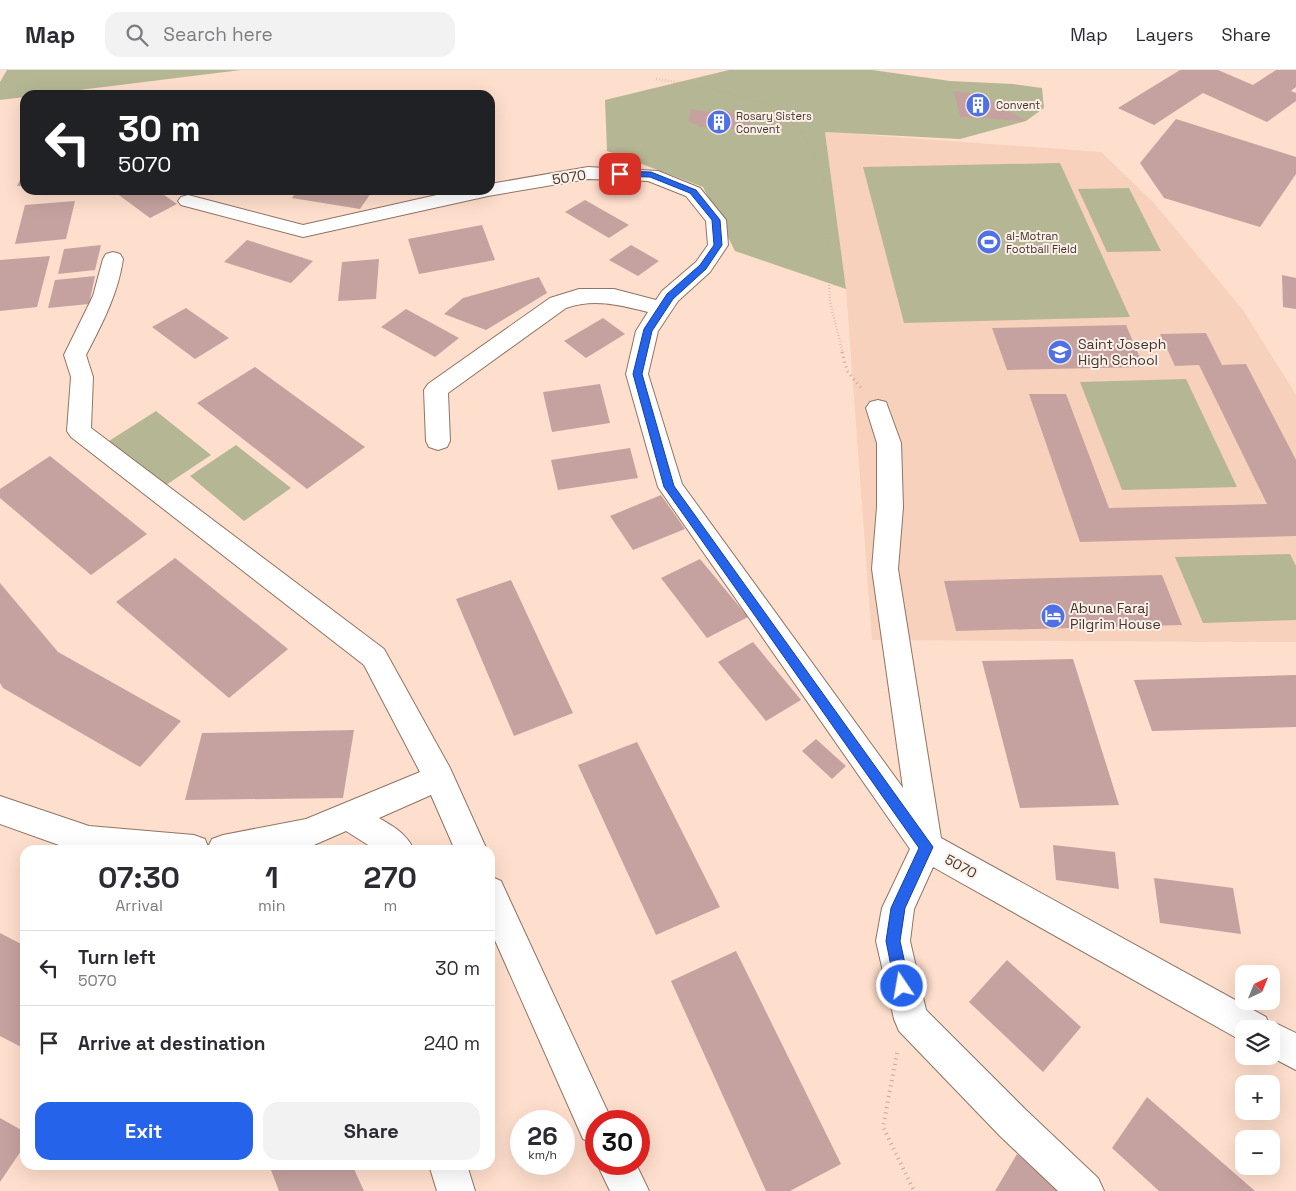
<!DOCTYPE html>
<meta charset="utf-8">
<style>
body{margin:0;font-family:"Space Grotesk",sans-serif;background:#f2f2f3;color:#2b2b33;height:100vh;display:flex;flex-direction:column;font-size:19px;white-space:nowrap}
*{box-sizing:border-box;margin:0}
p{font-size:16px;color:#7c7c81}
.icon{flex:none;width:28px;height:28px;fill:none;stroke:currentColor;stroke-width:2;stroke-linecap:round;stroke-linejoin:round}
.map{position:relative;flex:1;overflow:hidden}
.details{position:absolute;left:20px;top:775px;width:475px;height:325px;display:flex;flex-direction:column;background:#fff;border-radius:15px;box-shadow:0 5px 20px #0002}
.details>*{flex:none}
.top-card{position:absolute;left:20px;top:20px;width:475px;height:105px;border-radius:15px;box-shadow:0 5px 20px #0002;background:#202124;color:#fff;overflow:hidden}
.needle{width:32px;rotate:43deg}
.tools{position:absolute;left:1235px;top:895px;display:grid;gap:10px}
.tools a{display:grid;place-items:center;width:45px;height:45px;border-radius:10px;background:#fff;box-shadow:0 5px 20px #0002;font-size:25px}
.speed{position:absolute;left:510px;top:1040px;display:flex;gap:10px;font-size:25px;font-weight:700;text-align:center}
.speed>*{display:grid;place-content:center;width:65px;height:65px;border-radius:50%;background:#fff;box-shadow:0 5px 20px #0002;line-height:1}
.speed small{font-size:12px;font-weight:400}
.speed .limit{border:8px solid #d22;background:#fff;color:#111}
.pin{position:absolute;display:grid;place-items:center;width:42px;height:42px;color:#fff;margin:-21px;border-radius:10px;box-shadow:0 2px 8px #0006}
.me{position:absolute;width:55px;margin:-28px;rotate:348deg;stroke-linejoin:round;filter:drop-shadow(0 0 4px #0008)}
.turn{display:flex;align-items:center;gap:18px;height:105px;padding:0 15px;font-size:22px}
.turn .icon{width:65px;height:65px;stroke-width:2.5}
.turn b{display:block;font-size:35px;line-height:42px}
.eta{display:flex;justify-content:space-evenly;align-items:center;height:85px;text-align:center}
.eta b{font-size:30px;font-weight:800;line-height:35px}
.primary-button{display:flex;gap:10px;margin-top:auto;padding:10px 15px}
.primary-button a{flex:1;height:58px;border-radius:15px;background:#2563eb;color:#fff;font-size:20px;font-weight:800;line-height:58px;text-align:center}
.primary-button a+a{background:#f2f2f3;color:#2b2b33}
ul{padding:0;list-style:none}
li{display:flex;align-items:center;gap:15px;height:75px;padding:0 15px;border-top:1px solid #e1e1e2}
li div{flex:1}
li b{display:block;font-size:19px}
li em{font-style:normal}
header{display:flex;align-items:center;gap:30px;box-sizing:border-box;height:70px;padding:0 25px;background:#fff;border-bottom:1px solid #e1e1e2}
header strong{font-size:24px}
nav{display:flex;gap:28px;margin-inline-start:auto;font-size:18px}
.search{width:350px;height:45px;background:#f2f2f3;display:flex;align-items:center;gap:12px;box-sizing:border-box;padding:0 18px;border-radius:15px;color:#7c7c81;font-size:19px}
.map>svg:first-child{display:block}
.built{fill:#f7d1bb}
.green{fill:#b5b693}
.building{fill:#c5a29f}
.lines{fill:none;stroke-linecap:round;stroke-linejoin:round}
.minor-casing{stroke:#907464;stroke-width:2}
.path-far2{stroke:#c2a99a;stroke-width:2.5;stroke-dasharray:0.5 2.5;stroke-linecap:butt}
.path-far1{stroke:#c2a99a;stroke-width:3;stroke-dasharray:1 4;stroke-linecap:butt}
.path{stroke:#c2a99a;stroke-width:4;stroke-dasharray:1 4.5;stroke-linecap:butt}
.minor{fill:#fff;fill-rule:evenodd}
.route{fill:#2563eb;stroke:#184099}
.labels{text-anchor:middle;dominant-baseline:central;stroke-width:4;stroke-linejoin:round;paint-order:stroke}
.far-poi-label{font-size:11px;fill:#41352e;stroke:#fcefe8;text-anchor:start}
.street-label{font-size:14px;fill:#41352e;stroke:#fcefe8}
.poi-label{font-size:14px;fill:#41352e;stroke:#fcefe8;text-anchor:start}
</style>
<header>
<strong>Map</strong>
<div class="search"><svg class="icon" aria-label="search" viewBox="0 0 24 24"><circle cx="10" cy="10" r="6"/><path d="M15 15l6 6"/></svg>Search here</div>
<nav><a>Map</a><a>Layers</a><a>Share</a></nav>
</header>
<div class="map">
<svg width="1296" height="1121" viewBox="0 0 1296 1121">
<rect width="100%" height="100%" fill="#fedecc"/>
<path class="built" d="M825,62L1101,82L1154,133L1243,240L1296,325V572L872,570L846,219Z"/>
<path class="green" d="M7,0H241L39,25H25V27L0,30V12Z
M729,0H872L950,11L1013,14L1042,18L1044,38L1026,51L960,69L825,62L846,219L735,181L703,117L607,81L605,30Z
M1060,93L1130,247L904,253L863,97Z
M1129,118L1161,181L1107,182L1078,119Z
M1186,309L1237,417L1122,420L1080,312Z
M156,341L211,385L163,417L109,371Z
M236,375L291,418L244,451L190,406Z
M1290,484L1296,496V550L1203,553L1175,487Z"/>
<path class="building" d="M1180,0H1218L1253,15L1276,0H1296V17L1291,21L1296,23V31L1267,52L1203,23L1154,55L1118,38Z
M954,21L979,24L1026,51L960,47Z
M691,39L708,42L726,40L750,53L742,65L723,54L700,57L688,51Z
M1176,49L1296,87V104L1260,157L1164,128L1140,93Z
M25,100V116H17Z
M112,120H157L177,134L150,148Z
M298,120H373L360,139L292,128Z
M585,130L629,155L609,168L565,142Z
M75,131L66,169L15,174L25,135Z
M482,155L495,190L419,204L408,169Z
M247,170L313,191L291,213L224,192Z
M101,175L95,200L58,204L64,179Z
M631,175L659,191L638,206L609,190Z
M50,186L37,237L0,241V190Z
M379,189L376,229L338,231L342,192Z
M1282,205L1296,208V239L1283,237Z
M95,206L89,234L48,238L55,210Z
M539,207L547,223L486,260L444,244L463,228Z
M186,238L229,268L195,289L152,257Z
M406,239L459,268L435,287L381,257Z
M603,248L625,264L586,288L564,271Z
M1126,255L1144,297L1007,300L992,258Z
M1206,263L1222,295L1246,294L1296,390V466L1080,472L1029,324H1066L1109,438L1267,434L1199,295L1175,296L1160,264Z
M255,297L365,377L307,419L197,333Z
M600,314L610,353L552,362L543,322Z
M630,378L638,408L558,420L551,390Z
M50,386L147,464L91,505L0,428V419Z
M661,425L685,459L633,480L610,446Z
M175,488L288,579L229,628L116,532Z
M700,489L748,547L707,568L661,508Z
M1162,505L1182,555L956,561L944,511Z
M511,510L573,643L514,666L456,529Z
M0,513L58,582L181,651L140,697L3,618L0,613Z
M753,572L801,630L766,651L718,592Z
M1073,589L1119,735L1020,738L982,591Z
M1296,605V657L1152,661L1134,610Z
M354,660L343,728L185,730L202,663Z
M816,669L846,696L832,709L802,681Z
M637,672L720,837L656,865L578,695Z
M1053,775L1115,782L1119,819L1056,810Z
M1154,808L1233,818L1241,864L1160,853Z
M0,863L25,876V979L0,966Z
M736,881L841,1094L790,1121H766L671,911Z
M1007,890L1081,957L1043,1002L969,932Z
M1147,1027L1255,1121H1159L1112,1078Z
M0,1048L25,1062V1075L0,1112Z
M1017,1084L1063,1121H995Z
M269,1095H352L364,1121H279Z"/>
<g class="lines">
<defs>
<path id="minor" d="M588,97L658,101L700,118L726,150L728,175L710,202L678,231L658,261L648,304L682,414L903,718L872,499L877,437V373L866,338L870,332L878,330L886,332L901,373L903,437L898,499L941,768L1266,947L1268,952L1271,951L1296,963V1000L1269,986H1271V959H1244V972L1242,971L933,797L914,839L910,871L926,940L1026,1040L1098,1108L1104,1121H1058L1000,1066L899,961L894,949L876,871L882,838L910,779L658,417L626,304L636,261L648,242C620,235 594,228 566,238L448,323L450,371L447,377L438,380L429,377L426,371L424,320L428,314L550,228L579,219H614L656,230L662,221L696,192L708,175L706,151L686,126L648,111L588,109L488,126L303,167L181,135L178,131L181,127L188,125L303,155L459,120H490V114Z
M113,182L120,184L123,189C118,224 102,254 86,285L93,307L91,358L384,579L450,698L487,780H455L431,725L379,748C394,757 406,763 414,780H376L346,761L307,778L295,780H73L0,754V726L89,756L194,765L205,769L208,777L212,769L223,765L306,749L420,702L364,595L71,367L67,361L71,307L64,285L93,226L103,189L106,184Z
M490,806L501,811L612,1051H596V1074L583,1069L490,859Z
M597,1094H636L649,1121H610Z
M429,1095H467L475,1121H437Z"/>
</defs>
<use href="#minor" class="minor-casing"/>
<path class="path-far2" d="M656,9L702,16L775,36L804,65L824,109L830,232L843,284"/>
<path class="path-far1" d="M842,282L847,301L862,319"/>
<path class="path" d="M897,983L883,1057L914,1121"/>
<use href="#minor" class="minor"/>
</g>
<path class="route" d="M620,101L651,102L696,120L720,150L722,175L706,199L673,229L652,261L642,304L674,416L933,777L905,838L900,871L910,916L907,920L902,923L898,920L895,916L886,871L891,838L919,778L664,417L633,304L644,259L667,224L700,195L714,175L712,150L690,123L650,107L617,106V102Z"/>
<defs>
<symbol id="building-disc" viewBox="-11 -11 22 22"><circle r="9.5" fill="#4f71e5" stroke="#fcefe8"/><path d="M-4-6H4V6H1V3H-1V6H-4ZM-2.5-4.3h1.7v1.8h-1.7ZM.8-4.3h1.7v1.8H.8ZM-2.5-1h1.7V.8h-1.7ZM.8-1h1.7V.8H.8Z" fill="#fff"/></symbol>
<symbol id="stadium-disc" viewBox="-11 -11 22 22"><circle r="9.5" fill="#4f71e5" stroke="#fcefe8"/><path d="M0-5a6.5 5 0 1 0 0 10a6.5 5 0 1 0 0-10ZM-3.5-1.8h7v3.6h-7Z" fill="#fff"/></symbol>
<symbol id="school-disc" viewBox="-11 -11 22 22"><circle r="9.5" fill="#4f71e5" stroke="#fcefe8"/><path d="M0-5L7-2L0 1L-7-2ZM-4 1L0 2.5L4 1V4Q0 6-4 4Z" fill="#fff"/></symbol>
<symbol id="hotel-disc" viewBox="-11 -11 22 22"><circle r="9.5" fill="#4f71e5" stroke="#fcefe8"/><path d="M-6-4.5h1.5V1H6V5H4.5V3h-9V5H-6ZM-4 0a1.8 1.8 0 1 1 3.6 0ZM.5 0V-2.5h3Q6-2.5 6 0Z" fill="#fff"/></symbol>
</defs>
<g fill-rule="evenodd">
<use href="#building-disc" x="964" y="21" width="28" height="28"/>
<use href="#building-disc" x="705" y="38" width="28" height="28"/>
<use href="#stadium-disc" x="975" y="158" width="28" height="28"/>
<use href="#school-disc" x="1046" y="268" width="28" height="28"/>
<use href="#hotel-disc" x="1039" y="532" width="28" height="28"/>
</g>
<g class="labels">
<g class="far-poi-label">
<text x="996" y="35">Convent</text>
<text x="736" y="46">Rosary Sisters<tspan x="736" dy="13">Convent</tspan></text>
<text x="1006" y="166">al-Motran<tspan x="1006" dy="13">Football Field</tspan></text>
</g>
<g class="street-label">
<text transform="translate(569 107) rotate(-9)">5070</text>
<text transform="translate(961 796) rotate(29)">5070</text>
</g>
<g class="poi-label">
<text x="1078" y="274">Saint Joseph<tspan x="1078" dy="16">High School</tspan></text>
<text x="1070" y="538">Abuna Faraj<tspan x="1070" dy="16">Pilgrim House</tspan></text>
</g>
</g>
</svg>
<div class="tools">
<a><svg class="needle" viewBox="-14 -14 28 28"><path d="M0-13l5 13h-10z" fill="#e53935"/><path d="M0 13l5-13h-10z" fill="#7c7c81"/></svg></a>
<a><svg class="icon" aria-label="layers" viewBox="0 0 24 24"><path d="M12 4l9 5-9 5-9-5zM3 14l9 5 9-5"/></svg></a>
<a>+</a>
<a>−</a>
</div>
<div class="speed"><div>26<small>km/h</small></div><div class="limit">30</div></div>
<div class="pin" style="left:620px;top:104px;background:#d93025"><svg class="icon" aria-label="arrive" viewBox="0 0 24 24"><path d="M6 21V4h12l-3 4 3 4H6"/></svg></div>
<svg class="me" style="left:902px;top:916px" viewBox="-20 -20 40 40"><circle r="17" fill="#2563eb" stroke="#fff" stroke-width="3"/><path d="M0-11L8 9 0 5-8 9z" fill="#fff"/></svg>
<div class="top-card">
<div class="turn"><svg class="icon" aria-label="left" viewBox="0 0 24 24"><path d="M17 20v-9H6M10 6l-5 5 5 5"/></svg><div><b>30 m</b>5070</div></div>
</div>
<section class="details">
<div class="eta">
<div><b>07:30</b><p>Arrival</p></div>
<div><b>1</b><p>min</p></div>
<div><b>270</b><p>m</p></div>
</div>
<ul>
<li><svg class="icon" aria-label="left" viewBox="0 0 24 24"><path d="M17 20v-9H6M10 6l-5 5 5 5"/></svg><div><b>Turn left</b><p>5070</p></div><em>30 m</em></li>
<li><svg class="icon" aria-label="arrive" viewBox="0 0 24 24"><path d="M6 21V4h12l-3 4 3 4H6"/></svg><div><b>Arrive at destination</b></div><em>240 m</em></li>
</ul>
<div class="primary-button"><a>Exit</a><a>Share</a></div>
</section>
</div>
